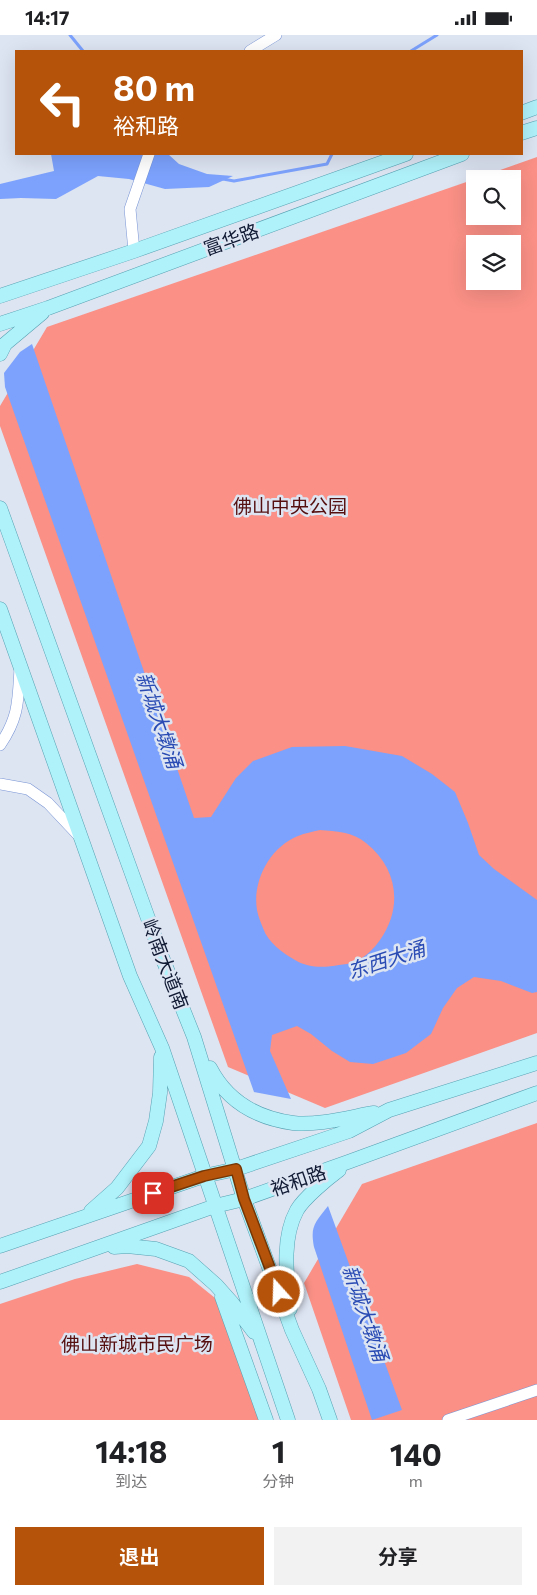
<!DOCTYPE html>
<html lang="zh">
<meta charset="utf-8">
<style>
body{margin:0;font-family:Commissioner,"Noto Sans SC",sans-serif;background:#f2f2f2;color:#202124;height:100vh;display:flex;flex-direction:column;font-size:19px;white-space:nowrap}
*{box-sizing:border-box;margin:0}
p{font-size:16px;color:#757577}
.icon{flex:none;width:28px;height:28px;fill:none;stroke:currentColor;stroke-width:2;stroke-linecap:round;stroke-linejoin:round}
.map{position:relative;height:1385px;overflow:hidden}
.drawer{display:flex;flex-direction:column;background:#fff;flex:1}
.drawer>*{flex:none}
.hud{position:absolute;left:15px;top:15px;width:508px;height:105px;border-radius:0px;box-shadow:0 5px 20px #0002;background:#b45309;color:#fff;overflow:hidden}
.buttons{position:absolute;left:466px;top:135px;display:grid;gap:10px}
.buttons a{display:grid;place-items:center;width:55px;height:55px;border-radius:0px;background:#fff;box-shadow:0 5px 20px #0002;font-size:25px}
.pin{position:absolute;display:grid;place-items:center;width:42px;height:42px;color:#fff;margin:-21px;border-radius:10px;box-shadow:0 2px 8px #0006}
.me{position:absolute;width:55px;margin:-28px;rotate:340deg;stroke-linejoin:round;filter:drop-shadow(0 0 4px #0008)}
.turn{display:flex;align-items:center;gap:18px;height:105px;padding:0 15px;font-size:22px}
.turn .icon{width:65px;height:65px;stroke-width:2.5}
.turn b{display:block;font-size:35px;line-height:42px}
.eta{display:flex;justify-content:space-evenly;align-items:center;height:85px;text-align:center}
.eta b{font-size:30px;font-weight:700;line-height:35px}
.button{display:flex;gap:10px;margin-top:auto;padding:10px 15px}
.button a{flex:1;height:58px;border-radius:0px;background:#b45309;color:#fff;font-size:20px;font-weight:700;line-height:58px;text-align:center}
.button a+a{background:#f2f2f2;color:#202124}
.status{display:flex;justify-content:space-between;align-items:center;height:35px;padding:0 25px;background:#fff;direction:ltr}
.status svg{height:14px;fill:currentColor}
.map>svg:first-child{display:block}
.green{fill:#fa9086;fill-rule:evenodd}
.water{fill:#7ca2fd;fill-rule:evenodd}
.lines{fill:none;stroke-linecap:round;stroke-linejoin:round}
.stream{stroke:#7ca2fd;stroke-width:3}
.minor-casing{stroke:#7995d5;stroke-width:12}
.major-casing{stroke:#56a1b2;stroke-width:15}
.minor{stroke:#fff;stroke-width:11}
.major{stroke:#b0f2fa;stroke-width:14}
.route-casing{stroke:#753606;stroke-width:12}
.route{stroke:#b45309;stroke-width:9}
.labels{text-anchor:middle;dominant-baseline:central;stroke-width:5;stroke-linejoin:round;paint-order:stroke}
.street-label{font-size:19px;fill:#101a33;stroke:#dde4f2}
.park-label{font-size:19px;fill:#550f0f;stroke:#dde4f2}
.water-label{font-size:20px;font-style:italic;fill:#294bb3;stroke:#dde4f2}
</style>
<div class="status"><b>14:17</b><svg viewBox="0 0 49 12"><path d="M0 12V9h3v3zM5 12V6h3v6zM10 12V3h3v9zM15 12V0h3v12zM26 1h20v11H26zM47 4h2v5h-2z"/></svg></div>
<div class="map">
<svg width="537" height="1385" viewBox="0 0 537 1385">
<rect width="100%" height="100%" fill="#dde4f2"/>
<path class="green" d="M537,122V998L325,1073L228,1032L0,391V371L47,292L475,144V181H512V144H475ZM475,209H512V246H475Z
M537,1088V1385H351L304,1248L362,1149Z
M137,1229L189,1242L220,1267L263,1385H0V1269L75,1244Z"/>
<path class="water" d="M51,119H168L179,129L207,139L233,141L209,152L165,154L129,144L98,141L56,164L21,163L0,164V149L54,136Z
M32,309L194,783L211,782L236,743L253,726L292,712L345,711L402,721L432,739L455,757L468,788L479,820L494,834L537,865V957L532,958L501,946L474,942L457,953L443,973L431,999L406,1018L373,1029L350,1027L332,1016L311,999L297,991L272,1000L270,1016L291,1064L254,1057L5,352L4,338L20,317ZM320,795C336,796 353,797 366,808C398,833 403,873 380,905C374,914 364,923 354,927C350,929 344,929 339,930C324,933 308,933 295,925C283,918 268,908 263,893C261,888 258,881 257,875C252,846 270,812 298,801C305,798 312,797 320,795Z
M328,1171L402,1375L372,1385L314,1212C310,1191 315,1188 328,1171Z"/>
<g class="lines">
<path class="stream" d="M70,0L83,16
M411,16L437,0
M223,144L234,146L327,129L332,119"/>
<defs>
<path id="minor" d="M250,16L276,0
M134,216L130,174L149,119
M0,710C19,682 18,666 20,633
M0,749L28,754L48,768L79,801
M448,1385L537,1355"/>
<path id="major" d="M521,78L537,72
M521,98L537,93
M0,261L134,216L406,119
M0,289L48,273L462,119
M0,319L5,309L42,278
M0,473L162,922L194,1002L244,1164L292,1295L319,1354L330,1385
M0,574L130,941L162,1013L288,1385
M210,1033C227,1066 257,1083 293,1088C317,1091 350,1082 374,1078
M91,1176L117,1153L149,1111L156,1086L160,1058L161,1022
M0,1211L204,1141L236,1134L349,1096L389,1075L537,1028
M114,1212L127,1211L156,1214L189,1226L216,1250L232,1268L254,1297
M0,1247L215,1171L244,1164L348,1127L537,1058
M222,1262L266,1385
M290,1274C287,1243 281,1204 297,1175C304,1163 327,1144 339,1135"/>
</defs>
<use href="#minor" class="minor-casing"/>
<use href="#major" class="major-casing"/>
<use href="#minor" class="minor"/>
<use href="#major" class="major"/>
</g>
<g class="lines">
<defs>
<path id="route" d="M153,1158L204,1141L236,1134L244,1164L279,1257"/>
</defs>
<use href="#route" class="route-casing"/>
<use href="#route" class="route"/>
</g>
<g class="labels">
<g class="street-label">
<text transform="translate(231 204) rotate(-20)">富华路</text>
<text transform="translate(166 929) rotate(69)">岭南大道南</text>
<text transform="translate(298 1145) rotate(-19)">裕和路</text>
</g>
<g class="park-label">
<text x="290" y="470">佛山中央公园</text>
<text x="137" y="1308">佛山新城市民广场</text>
</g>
<g class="water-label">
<text transform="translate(160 685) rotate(71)">新城大墩涌</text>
<text transform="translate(386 924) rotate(-18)">东西大涌</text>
<text transform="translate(366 1278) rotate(71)">新城大墩涌</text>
</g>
</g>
</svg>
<div class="buttons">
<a><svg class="icon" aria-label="search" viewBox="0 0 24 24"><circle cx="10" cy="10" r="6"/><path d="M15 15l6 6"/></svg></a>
<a><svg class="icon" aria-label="layers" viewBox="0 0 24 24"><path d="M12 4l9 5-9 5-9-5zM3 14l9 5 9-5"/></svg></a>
</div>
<div class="pin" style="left:153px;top:1158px;background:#d93025"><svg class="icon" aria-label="arrive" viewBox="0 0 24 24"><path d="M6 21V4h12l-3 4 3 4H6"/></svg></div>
<svg class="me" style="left:279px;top:1257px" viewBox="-20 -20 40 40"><circle r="17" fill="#b45309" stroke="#fff" stroke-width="3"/><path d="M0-11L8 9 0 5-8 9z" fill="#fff"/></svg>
<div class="hud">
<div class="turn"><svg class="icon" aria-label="left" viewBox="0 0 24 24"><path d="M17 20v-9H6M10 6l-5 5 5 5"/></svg><div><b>80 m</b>裕和路</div></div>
</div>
</div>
<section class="drawer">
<div class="eta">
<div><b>14:18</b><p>到达</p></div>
<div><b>1</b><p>分钟</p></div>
<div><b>140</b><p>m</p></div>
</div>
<div class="button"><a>退出</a><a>分享</a></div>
</section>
